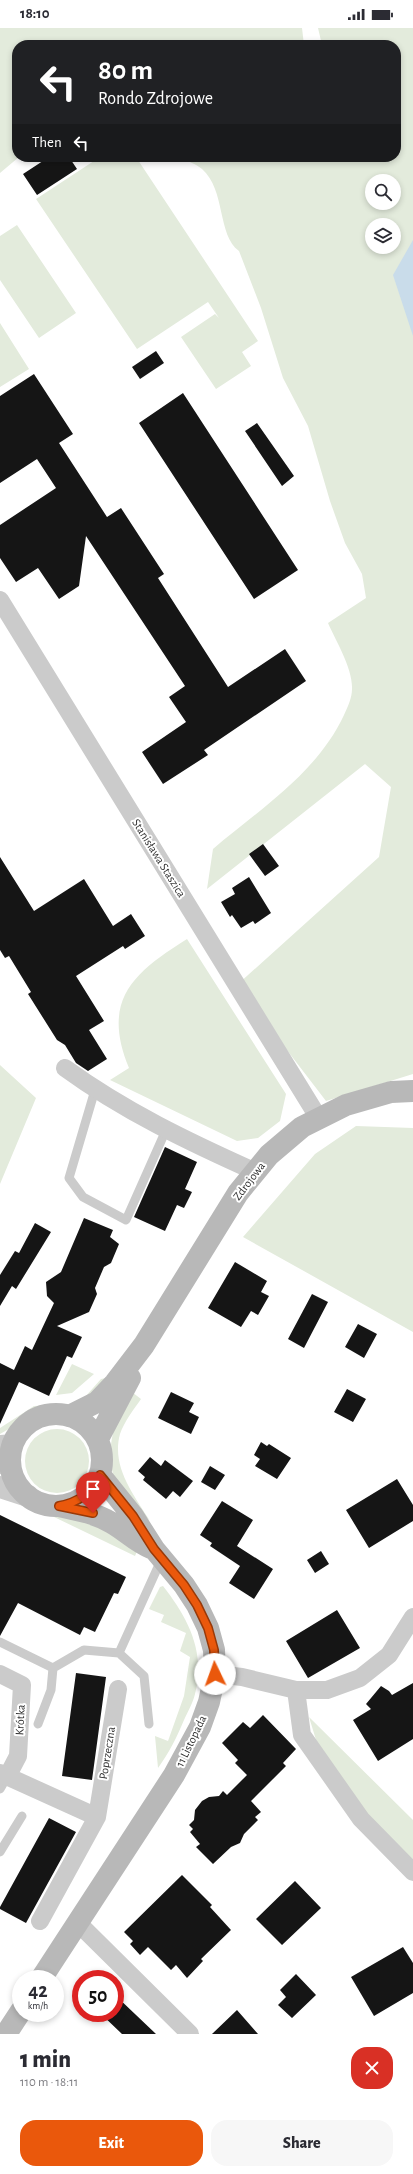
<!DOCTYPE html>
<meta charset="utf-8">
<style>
body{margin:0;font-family:"Alegreya Sans",sans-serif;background:#f7f7f7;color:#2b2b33;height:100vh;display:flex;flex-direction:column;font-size:15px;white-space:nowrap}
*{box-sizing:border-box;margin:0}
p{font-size:13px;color:#7c7c81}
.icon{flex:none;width:22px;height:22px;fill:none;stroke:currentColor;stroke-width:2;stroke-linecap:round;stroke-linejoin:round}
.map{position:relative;height:2006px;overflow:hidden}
.drawer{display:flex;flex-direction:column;background:#fff;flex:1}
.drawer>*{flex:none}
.top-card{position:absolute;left:12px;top:12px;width:389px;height:122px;border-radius:16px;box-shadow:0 2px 6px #0003;background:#202124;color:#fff;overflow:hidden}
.tools{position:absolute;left:365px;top:146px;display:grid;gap:8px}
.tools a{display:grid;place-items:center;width:36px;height:36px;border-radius:50%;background:#fff;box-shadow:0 2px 6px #0003;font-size:20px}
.speed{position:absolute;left:12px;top:1942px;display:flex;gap:8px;font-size:20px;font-weight:700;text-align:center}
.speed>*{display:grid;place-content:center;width:52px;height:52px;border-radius:50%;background:#fff;box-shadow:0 2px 6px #0003;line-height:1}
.speed small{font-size:10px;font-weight:400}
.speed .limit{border:6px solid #d22;background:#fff;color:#111}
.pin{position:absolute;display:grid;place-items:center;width:34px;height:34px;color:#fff;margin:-41px -17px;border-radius:50% 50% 50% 0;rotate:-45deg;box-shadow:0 0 4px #0007}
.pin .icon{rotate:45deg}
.me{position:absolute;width:44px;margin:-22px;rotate:357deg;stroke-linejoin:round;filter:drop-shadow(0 0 3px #0008)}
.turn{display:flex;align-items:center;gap:14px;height:84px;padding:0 20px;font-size:18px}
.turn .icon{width:52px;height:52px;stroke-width:2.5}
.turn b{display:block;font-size:28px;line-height:34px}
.then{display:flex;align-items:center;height:38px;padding:0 20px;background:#0003;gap:8px;font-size:15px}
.round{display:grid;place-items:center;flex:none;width:42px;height:42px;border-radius:16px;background:#f7f7f7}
.headline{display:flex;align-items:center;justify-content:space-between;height:68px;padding:0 20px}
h1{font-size:24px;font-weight:800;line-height:30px}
.action{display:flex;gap:8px;margin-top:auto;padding:8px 20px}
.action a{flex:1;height:46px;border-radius:16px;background:#ea580c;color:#fff;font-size:16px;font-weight:800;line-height:46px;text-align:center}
.action a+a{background:#f7f7f7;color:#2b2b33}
.status{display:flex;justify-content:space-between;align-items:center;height:28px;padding:0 20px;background:#fff;direction:ltr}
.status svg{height:11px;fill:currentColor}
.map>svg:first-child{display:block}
.green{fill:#e3ebdc;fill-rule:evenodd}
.water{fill:#c9dcea}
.building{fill:#151515}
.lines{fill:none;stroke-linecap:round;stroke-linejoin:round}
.service{stroke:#cbcbcb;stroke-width:9}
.minor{stroke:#cbcbcb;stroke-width:18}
.tertiary{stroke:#cbcbcb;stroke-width:22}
.secondary{stroke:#b8b8b8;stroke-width:22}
.route-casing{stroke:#983908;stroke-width:10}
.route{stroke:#ea580c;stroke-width:7}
.labels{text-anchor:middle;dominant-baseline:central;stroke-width:4;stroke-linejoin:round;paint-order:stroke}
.street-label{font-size:12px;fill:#2e2e2e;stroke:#fff}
</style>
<div class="status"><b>18:10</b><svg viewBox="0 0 49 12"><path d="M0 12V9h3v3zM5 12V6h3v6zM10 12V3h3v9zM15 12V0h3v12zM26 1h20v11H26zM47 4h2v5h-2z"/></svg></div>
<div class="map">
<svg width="413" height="2006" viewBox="0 0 413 2006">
<rect width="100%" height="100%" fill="#fff"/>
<path class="green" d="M0,0H302L304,17H17V129H19L0,145Z
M318,0H413V1046L326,1073L237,957L379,829L391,759L365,736L207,861L213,821C260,781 317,745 344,687C348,678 352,670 352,661C353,641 336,613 328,595L366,570L362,546L345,515L330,473L308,398L283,350L261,280L239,223C217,207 226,162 202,141C196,136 187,133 180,129H396V17H322ZM372,153H394V175H372ZM372,197H394V219H372Z
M100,129H112L114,131L118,129H136L258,313L242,324L251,338L216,361L181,309L215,286L219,290L208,274L137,321L36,171Z
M17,197L76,285L39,310L0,252V208Z
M0,295L29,341L0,359Z
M187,911L286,1066L280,1093L258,1110L237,1113L110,1052L129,1040C101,972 133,945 187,911Z
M0,1037L36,1070L0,1156Z
M356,1098L413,1100V1304L243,1209L315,1126Z
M72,1336L94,1346L72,1365L56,1367Z
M106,1350L91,1370L63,1381H44L0,1406V1400L34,1378L73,1376L85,1369L101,1351Z
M128,1361L141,1371C134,1381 124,1394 120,1406C111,1439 134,1467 150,1493C141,1484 130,1475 122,1464C99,1431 115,1395 128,1361Z
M25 1433a32 32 0 1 1 64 0a32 32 0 1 1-64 0Z
M52,1488L82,1489L138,1521L135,1528Z
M163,1558C188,1590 206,1624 195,1666C193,1675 188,1683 184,1692C177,1709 169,1725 158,1740L155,1708L168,1713L184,1668L190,1629L180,1623L186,1605L161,1594L164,1587L149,1581L160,1559Z
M309,1689L413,1792V1834L371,1792L320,1725Z"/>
<path class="water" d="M413,212V308L393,247Z"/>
<path class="building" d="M49,129H69L77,141L37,167L23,146Z
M156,323L164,335L140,351L132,339Z
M34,346L73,406L59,415L107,489L121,480L164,546L158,550L228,659L285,621L306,653L204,722L208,727L163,756L142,724L186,694L169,669L185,658L86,508L79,558L59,571L38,540L16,554L0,530V497L56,460L37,431L0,455V368Z
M183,365L298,542L254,571L139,395Z
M257,395L294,448L282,458L245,403Z
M263,816L279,838L265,848L249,826Z
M0,829L34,883L84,851L113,898L131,886L145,908L125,921L123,918L76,948L104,993L89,1002L107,1031L88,1043L76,1035L65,1017L57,1012L28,966L31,964L9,928L5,930L0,922Z
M249,849L271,885L255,896L253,893L241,900L232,887L230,889L221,874L235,866L232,860Z
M165,1119L197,1134L185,1161L192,1164L184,1180L177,1177L165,1203L134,1189Z
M84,1190L113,1202L110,1209L119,1216L111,1235L104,1239L95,1260L97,1266L89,1284L57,1298L82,1309L72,1330L67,1328L49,1368L19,1354L0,1396V1335L14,1342L25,1318L32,1322L54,1275L47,1268L46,1254L61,1244Z
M35,1195L51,1204L16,1261L12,1258L0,1278V1247L15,1223L19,1225Z
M235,1234L267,1253L261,1264L269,1268L258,1287L251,1283L241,1299L208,1280Z
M312,1266L328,1274L304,1320L288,1311Z
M358,1296L377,1306L364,1330L345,1319Z
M347,1361L366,1371L353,1394L334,1384Z
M171,1364L194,1375L189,1384L199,1389L191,1406L158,1390Z
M261,1414L267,1418L269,1416L291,1430L277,1451L255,1438L260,1431L254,1427Z
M150,1429L161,1438L165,1432L193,1453L180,1469L173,1463L166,1471L143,1452L145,1449L138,1443Z
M210,1438L225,1447L215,1462L201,1454Z
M397,1451L413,1477V1493L369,1520L346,1482Z
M222,1473L253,1492L237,1518L273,1541L254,1571L229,1555L240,1538L210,1518L212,1515L200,1507Z
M0,1487L126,1549L118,1566L114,1565L95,1604L84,1599L80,1607L18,1575L0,1608Z
M321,1523L329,1536L315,1545L307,1532Z
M337,1582L360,1620L308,1650L286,1613Z
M76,1645L106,1649L92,1752L62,1748Z
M413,1655V1711L378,1733L353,1692L371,1681L366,1676L381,1658L389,1663L392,1667Z
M263,1687L296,1721L283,1735L286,1738L251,1773L261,1784L255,1789L258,1792L244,1806L240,1815L231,1819L213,1836L196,1819L200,1816L190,1804L193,1801L189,1797L194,1792L195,1782L202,1773L209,1769L219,1768L223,1763L227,1767L247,1747L235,1735L238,1732L222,1715L243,1694L250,1700Z
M49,1790L76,1804L26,1895L0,1881V1879Z
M182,1847L212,1877L210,1879L231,1902L201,1931L203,1933L187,1950L176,1937L171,1942L148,1919L140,1927L130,1916L133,1913L124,1904Z
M295,1853L321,1880L282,1917L256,1891Z
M403,1919L413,1935V1965L374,1988L351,1949Z
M296,1946L316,1967L292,1990L278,1977L286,1969L280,1962Z
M115,1967L156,2006H122L100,1985H115Z
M237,1982L258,2006H212Z"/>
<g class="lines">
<path class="service" d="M95,1062L69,1150L83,1169L126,1192L166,1102
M0,1614L53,1640L84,1622L119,1625
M38,1696L51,1662L53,1640
M149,1696L144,1648L119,1625L162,1530
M0,1761L7,1749
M0,1824L22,1788"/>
<path class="minor" d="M0,572L318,1089
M65,1040C124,1083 189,1114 256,1144
M0,1416L14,1415
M0,1646L22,1657L18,1728L7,1749
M215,1646L242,1649L296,1662H327L360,1650L389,1627L413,1589
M296,1662L302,1707L361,1791L413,1844
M0,1745L97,1789
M40,1893L97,1789L118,1661
M78,1895L190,2006"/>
<path class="tertiary" d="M0,1435L10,1433
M0,1459L28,1468"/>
<path class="secondary" d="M10 1432a46 46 0 1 1 92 0a46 46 0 1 1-92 0Z
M69,1388L97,1374L115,1355L144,1317L238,1165L269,1127L302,1099L346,1077L391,1064L413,1063
M98,1411L130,1350
M59,1478C78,1482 95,1485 112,1495C126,1503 136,1514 151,1520
M41,1951L174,1747L200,1699L209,1674L215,1646L214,1622L208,1600L197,1577L184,1557L154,1521L133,1488L100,1447
M6,2006L21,1983"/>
</g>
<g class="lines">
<defs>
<path id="route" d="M93,1485L59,1478C79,1474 90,1466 100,1447L133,1488L154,1521L184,1557L197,1577L208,1600L214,1622L215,1646"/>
</defs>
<use href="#route" class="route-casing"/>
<use href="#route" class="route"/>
</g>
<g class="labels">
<g class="street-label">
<text transform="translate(159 830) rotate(58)">Stanisława Staszica</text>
<text transform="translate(249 1153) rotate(-53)">Zdrojowa</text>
<text transform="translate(20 1692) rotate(-87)">Krótka</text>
<text transform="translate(191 1713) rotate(-64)">11 Listopada</text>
<text transform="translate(107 1725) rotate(-81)">Poprzeczna</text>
</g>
</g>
</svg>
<div class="tools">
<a><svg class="icon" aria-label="search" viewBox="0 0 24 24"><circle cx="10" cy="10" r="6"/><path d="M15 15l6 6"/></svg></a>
<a><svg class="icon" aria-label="layers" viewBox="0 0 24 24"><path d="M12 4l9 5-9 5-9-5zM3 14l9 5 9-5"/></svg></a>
</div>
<div class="speed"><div>42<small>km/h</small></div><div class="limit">50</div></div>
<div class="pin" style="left:93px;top:1485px;background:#d93025"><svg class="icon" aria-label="arrive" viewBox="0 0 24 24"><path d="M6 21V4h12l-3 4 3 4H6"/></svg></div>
<svg class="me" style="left:215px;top:1646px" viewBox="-20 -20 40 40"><circle r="19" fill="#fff"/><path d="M0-13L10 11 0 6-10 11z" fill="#ea580c"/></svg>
<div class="top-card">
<div class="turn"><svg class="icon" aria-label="left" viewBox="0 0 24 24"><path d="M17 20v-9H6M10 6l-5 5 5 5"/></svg><div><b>80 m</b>Rondo Zdrojowe</div></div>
<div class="then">Then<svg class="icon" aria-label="left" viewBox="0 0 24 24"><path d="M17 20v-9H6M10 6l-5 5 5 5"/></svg></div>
</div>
</div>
<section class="drawer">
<div class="headline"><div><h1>1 min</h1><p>110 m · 18:11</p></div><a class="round" style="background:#d93025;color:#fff"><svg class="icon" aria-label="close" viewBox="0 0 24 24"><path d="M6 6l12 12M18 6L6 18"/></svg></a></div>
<div class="action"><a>Exit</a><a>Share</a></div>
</section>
